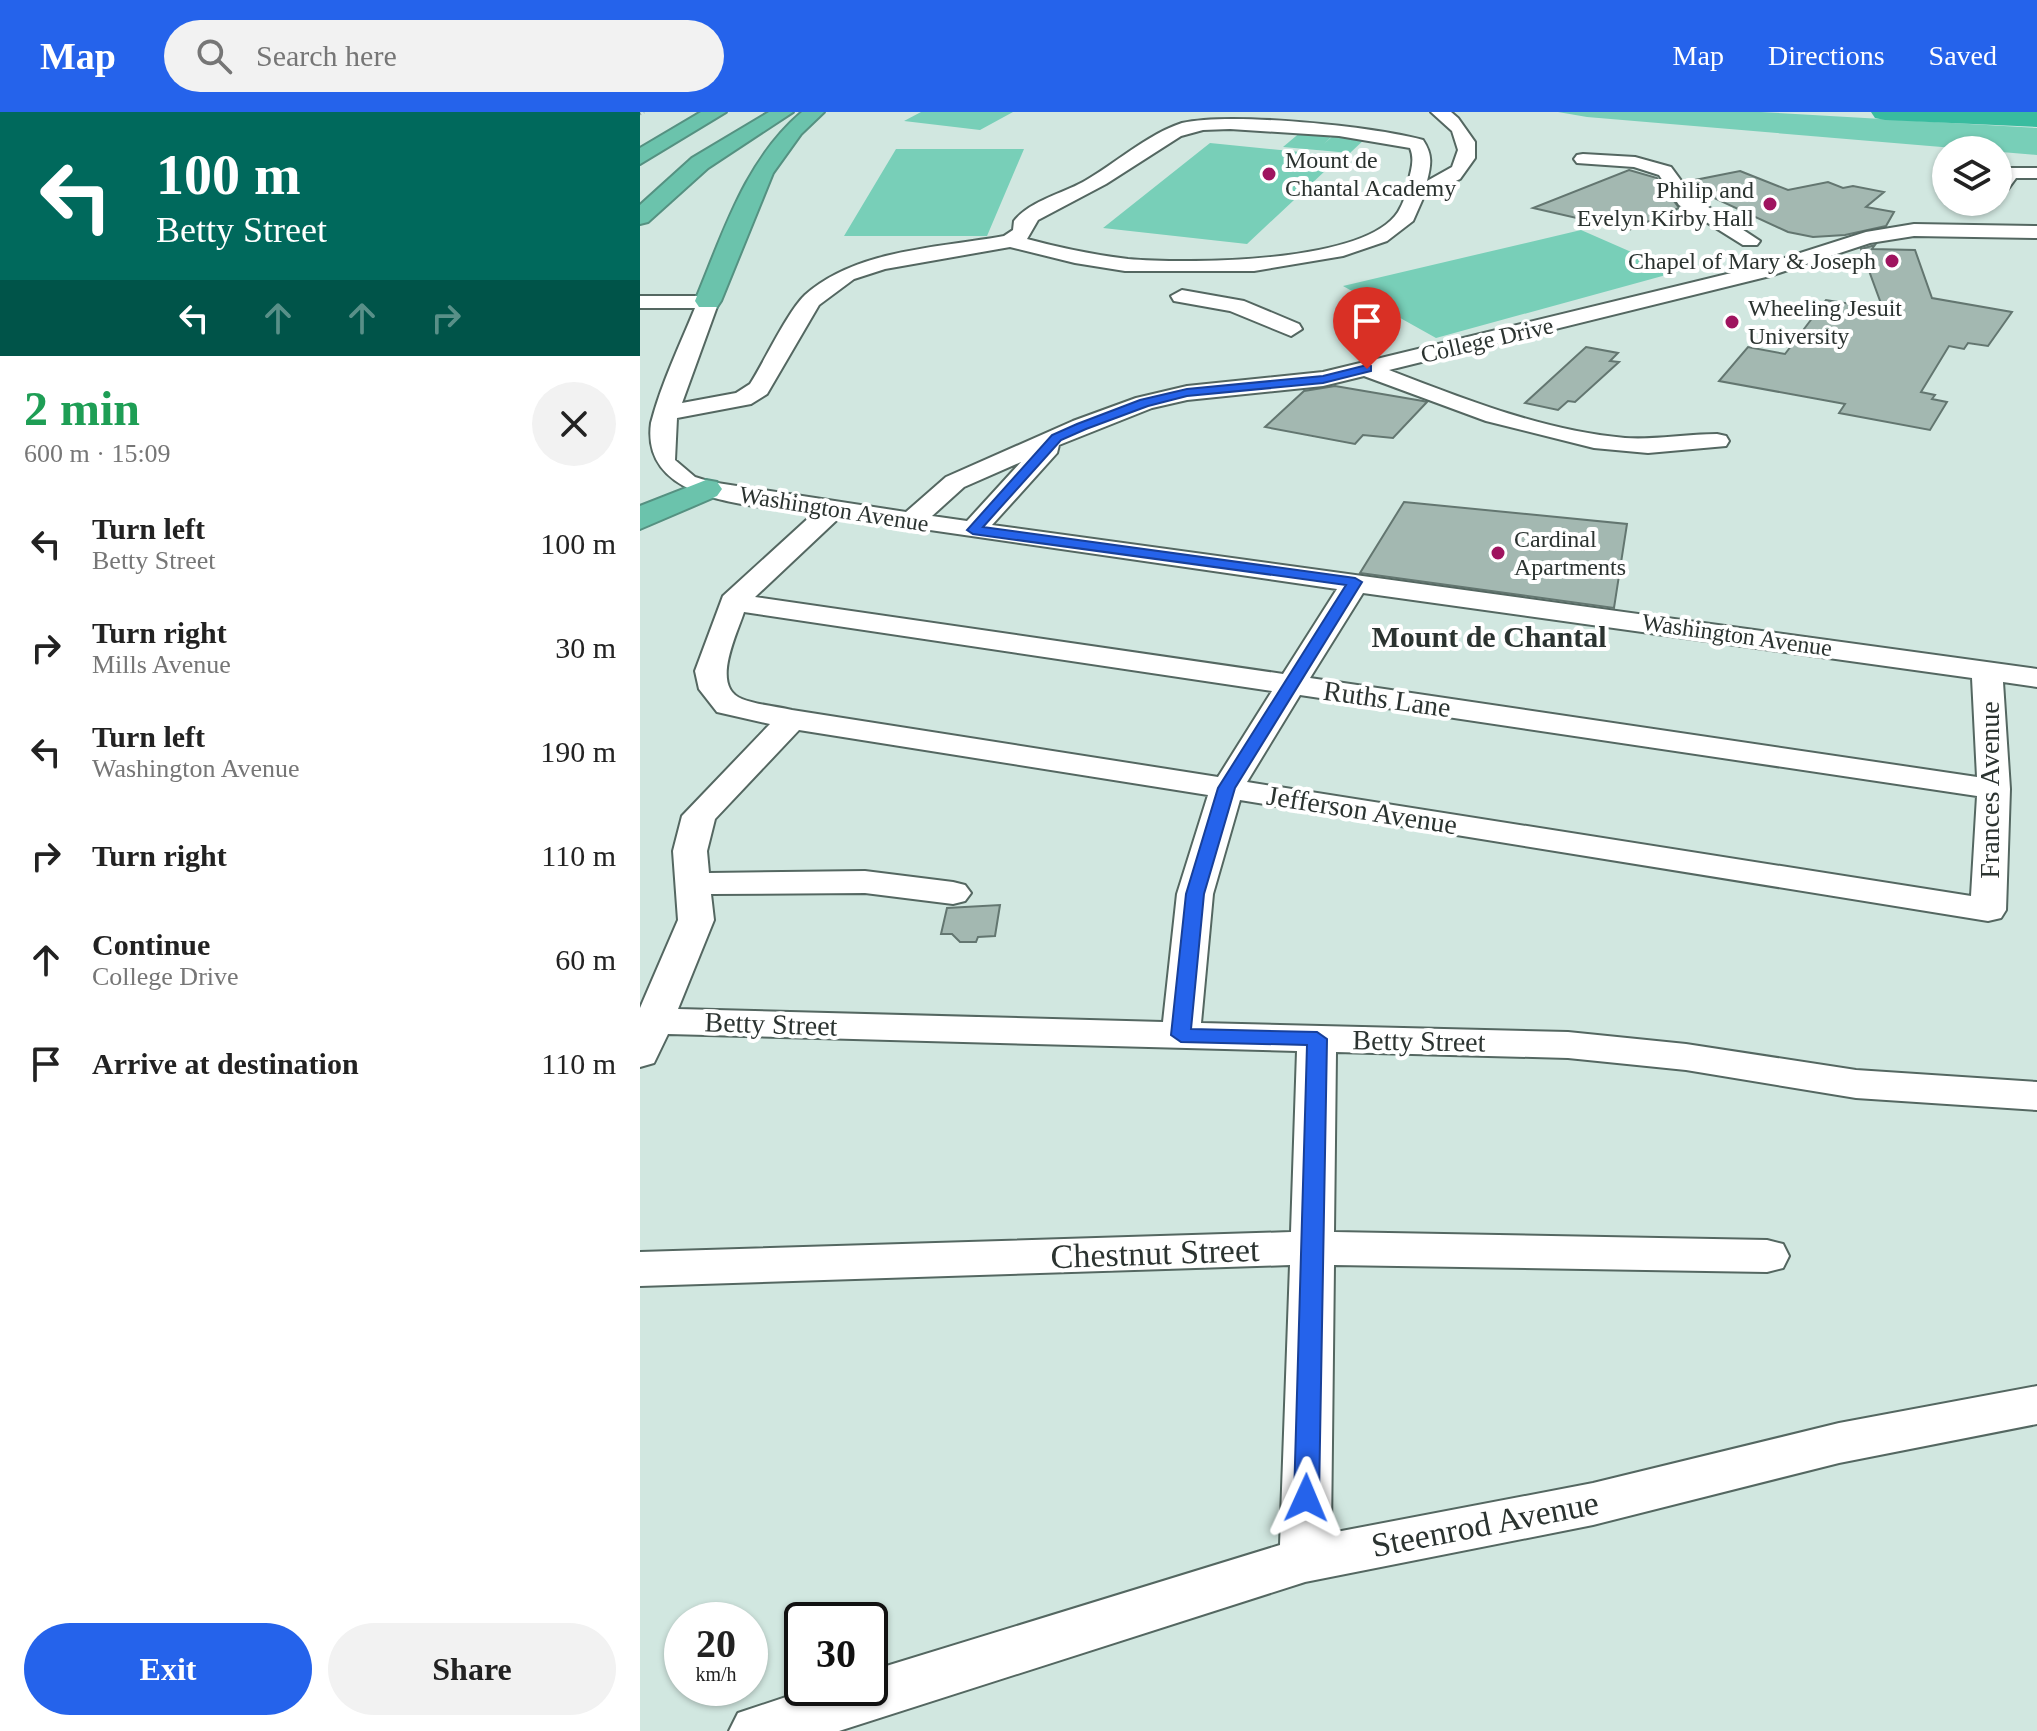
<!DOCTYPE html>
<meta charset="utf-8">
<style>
body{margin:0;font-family:Georgia,serif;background:#f2f2f2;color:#222;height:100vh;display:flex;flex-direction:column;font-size:30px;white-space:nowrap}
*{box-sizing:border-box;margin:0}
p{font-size:26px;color:#767676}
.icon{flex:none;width:44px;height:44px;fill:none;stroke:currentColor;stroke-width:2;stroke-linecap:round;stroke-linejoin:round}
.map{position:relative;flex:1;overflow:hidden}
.drawer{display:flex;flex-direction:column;background:#fff;width:640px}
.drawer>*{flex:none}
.hud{background:#00695c;color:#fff;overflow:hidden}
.fabs{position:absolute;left:1292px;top:24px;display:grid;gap:16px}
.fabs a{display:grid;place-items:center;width:80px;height:80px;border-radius:50%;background:#fff;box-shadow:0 2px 6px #0004;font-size:40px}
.speed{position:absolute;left:24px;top:1490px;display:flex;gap:16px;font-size:40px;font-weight:700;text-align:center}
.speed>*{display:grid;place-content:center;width:104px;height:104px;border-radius:50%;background:#fff;box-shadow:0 2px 6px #0004;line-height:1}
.speed small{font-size:20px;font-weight:400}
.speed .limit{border:4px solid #111;border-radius:12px;background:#fff;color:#111}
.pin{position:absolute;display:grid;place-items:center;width:68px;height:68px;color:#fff;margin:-82px -34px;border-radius:50% 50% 50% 0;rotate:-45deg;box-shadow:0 0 8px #0007}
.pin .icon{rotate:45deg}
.me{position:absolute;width:88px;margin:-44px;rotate:1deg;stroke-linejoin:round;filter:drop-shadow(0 0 6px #0008)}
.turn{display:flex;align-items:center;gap:28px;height:168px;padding:0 24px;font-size:36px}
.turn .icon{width:104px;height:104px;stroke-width:2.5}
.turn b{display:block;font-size:56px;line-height:68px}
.lanes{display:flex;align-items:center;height:76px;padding:0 24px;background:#0003;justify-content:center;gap:40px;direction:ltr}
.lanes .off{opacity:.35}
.round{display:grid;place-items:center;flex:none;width:84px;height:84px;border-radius:42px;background:#f2f2f2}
.overview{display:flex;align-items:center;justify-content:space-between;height:136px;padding:0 24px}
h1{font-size:48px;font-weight:800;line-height:60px;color:#1e9e55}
.button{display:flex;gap:16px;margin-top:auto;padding:16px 24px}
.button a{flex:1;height:92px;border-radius:48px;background:#2563eb;color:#fff;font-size:32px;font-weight:800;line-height:92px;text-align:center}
.button a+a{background:#f2f2f2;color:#222}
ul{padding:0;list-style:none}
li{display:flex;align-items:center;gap:24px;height:104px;padding:0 24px}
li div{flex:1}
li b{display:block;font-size:30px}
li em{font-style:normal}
header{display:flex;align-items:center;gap:48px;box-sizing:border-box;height:112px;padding:0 40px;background:#2563eb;color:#fff}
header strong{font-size:38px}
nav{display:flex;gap:44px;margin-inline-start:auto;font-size:28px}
.search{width:560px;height:72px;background:#f2f2f2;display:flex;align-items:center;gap:20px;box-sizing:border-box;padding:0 28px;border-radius:44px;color:#767676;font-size:30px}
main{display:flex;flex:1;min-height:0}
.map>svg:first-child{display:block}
.green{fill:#78cfb8}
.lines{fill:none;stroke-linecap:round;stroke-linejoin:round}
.river{fill:#39bc9f;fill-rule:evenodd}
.building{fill:#a3b8b1;stroke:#637670;stroke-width:2}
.minor-casing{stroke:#546761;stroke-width:4}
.highway-casing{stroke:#559181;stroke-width:4}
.path{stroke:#91a29c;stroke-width:3;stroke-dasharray:1 3;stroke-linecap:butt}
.minor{fill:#fff;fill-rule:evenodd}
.highway{fill:#6bc3ac;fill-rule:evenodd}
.route{fill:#2563eb;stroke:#184099;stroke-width:2}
.poi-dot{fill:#9f145f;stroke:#fff;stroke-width:3}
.labels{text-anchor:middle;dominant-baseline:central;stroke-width:8;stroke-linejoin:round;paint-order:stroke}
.far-poi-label{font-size:24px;fill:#2b3330;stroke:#fff;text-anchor:start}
.far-street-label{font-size:24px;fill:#2b3330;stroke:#fff}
.street-label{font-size:28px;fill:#2b3330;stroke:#fff}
.neighbourhood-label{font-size:30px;font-weight:bold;fill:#2b3330;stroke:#fff}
.near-street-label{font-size:34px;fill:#2b3330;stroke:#fff}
</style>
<header>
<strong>Map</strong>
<div class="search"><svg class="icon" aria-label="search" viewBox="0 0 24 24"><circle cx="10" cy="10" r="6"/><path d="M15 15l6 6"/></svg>Search here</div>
<nav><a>Map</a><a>Directions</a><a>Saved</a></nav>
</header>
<main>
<section class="drawer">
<div class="hud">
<div class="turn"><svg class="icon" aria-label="left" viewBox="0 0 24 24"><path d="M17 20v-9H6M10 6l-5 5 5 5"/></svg><div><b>100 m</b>Betty Street</div></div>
<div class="lanes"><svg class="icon" aria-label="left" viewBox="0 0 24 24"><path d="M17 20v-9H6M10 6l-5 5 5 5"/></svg><svg class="icon off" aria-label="ahead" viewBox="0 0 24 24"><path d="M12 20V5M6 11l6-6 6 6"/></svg><svg class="icon off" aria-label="ahead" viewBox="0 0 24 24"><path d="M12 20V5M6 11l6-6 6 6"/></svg><svg class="icon off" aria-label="right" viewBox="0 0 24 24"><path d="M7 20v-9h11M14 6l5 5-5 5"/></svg></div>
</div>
<div class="overview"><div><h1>2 min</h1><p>600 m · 15:09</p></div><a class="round"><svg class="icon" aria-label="close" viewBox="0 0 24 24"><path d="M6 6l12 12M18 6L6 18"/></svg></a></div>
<ul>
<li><svg class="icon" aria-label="left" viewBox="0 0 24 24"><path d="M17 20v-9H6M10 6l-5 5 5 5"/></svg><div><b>Turn left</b><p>Betty Street</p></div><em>100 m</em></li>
<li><svg class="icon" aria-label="right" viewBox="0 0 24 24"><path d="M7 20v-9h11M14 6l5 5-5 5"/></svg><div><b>Turn right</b><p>Mills Avenue</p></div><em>30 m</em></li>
<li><svg class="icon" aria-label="left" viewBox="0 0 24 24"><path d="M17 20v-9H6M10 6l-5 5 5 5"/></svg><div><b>Turn left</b><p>Washington Avenue</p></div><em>190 m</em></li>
<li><svg class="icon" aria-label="right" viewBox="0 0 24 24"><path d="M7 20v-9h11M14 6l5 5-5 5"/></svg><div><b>Turn right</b></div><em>110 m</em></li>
<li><svg class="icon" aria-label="ahead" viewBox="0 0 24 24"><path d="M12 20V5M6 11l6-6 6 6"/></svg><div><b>Continue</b><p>College Drive</p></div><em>60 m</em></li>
<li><svg class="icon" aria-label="arrive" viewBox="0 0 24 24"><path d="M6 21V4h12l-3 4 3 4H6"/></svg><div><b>Arrive at destination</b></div><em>110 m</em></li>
</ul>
<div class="button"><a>Exit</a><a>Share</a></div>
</section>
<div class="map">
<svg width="1397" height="1619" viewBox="0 0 1397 1619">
<rect width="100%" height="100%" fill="#d1e7e0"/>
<path class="green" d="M281,0H373L340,18L264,9Z
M918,0H1121L1397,16V43L947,5Z
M662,19L694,22L684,32L695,22L727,25L710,41L643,35Z
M570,31L701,44L607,132L463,116Z
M256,37H384L347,124H204Z
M941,118L1037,160L796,226L703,174Z"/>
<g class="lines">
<path class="river" d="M1231,0H1397V15L1245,8L1235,6Z"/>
</g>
<path class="building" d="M989,58L1017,66L1039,96L989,118L893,96Z
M1100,59L1148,78L1188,70L1203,76L1213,74L1244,80L1226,95L1254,100L1246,114L1205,123L1173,125L1148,120L1068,83L1061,87L1045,70Z
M1235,133L1232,137L1275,138L1292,186L1372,200L1348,234L1328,231L1324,237L1309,234L1281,280L1295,283L1292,287L1307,290L1290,318L1199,301L1205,292L1079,269L1108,235L1145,242L1186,188L1243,197L1221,137Z
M946,235L978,241L970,249L979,250L935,290L928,289L918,298L885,291Z
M695,274L783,289L787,290L753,326L723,323L715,332L625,315L664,279Z
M764,390L987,412L974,496L720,461Z
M360,793L355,824L338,825L336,830H320L312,822H301L307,796Z"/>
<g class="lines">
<defs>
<path id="minor" d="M791,0H811L818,6L835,30V46L820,67L784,84L773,109L747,129L703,144L614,159H485L435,151L370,135L245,157L214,167L179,193L127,282L111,292L37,306L35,348L55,365L71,370L266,400L306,365L433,309L496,286L547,274L683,260L1116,155L1226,120L1274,112L1397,114V126L1274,124L1230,131L1130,164L749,258C824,287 904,319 985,326C1015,328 1046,322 1077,322L1086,324L1089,329L1086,334L1008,341L954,336L846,309L724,264L683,274L547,288L512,296L419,333L417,341L352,413L1397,557V575L1363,570L1370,677L1366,798L1361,806L1348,809L600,688L573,782L561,911L928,920L1046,932L1216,958L1397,970V998L1216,986L1046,958L928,946L696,940L694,1120L1127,1128L1143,1132L1149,1144L1143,1156L1127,1160L694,1153L691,1421L953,1371L1199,1311L1397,1274V1312L1199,1351L953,1413L665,1470L199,1619H89L98,1601L173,1576H230V1559L640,1433L650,1153L0,1174V1140L651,1120L657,939L28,922L14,951L0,955V896L38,808L33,739L42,704L130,612L77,600L59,577L55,559L83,484L174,401C120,393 0,394 11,311C21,272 40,233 55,196H0V184H76L79,189L42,291L96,281L110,272C124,250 148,199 165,183C217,137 299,136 364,124L373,118L374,109C390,89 421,82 443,70C475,52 506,23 542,11C590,0 732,14 783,28C793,43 791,53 787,69L812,55L818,38L812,19ZM590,17L699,24L770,36C775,48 771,58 768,71C767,80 763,92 758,100C724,152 546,152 488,147C454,143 420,136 387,127L398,108L466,72L541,24L563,18ZM381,350L327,409L292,404L324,375ZM200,405L697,477L643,562L115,485ZM723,481L1332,566L1337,665L670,566ZM104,500L632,579L578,665L152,598C136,594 117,593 102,587C70,575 97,522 104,500ZM660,583L1337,684L1331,784L607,670ZM159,618L568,683L537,782L523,910L38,897L74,808L71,782L225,781L313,792L325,789L331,781L325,773L313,770L225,759L69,761L67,739L75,707Z
M943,42L995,45L1031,55L1053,85L1120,129L1117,133H1103L1039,93L1019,63L994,55L937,51L934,47L937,43Z
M1371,56H1397V66H1376L1365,81L1358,83C1358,70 1357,59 1371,56Z
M542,178L604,189L659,212L662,217L651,224L590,199L534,189L531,184Z"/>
<path id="highway" d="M61,0H86L0,52V36Z
M129,0H153L68,56L8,110L0,112V93L52,46Z
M162,0H184L161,22L133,61L81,189L77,195H59L55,189C83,122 105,48 162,0Z
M66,368L77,370L82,377L77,384L0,417V394Z"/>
</defs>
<use href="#minor" class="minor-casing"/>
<use href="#highway" class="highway-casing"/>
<path class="path" d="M0,2L4,0"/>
<use href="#minor" class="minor"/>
<use href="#highway" class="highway"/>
</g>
<path class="route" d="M727,253L731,254V259L683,271L547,284L508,294L446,317L421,328L343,415L715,466L722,470L595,676L564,782L551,917L677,920L687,927L679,1386L675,1393L666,1396L658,1393L654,1386L667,933L541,930L531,923L546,782L578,676L706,473L333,422L327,418L412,323L437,312L500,288L547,277L683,264Z"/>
<g class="poi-dot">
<circle cx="629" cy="62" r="8"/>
<circle cx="1130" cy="92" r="8"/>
<circle cx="1252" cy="149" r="8"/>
<circle cx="1092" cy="210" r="8"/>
<circle cx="858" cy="441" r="8"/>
</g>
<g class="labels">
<g class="far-poi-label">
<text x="645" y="48">Mount de<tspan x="645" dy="28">Chantal Academy</tspan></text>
<text x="1114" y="78" text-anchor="end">Philip and<tspan x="1114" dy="28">Evelyn Kirby Hall</tspan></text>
<text x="1236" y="149" text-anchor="end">Chapel of Mary &amp; Joseph</text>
<text x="1108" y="196">Wheeling Jesuit<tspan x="1108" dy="28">University</tspan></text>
<text x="874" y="427">Cardinal<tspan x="874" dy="28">Apartments</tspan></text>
</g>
<g class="far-street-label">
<text transform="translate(847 228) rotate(-13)">College Drive</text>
<text transform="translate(194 397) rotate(9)">Washington Avenue</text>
<text transform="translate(1097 523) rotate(8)">Washington Avenue</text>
</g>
<g class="street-label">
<text transform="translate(747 587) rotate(8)">Ruths Lane</text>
<text transform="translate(1349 678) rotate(-90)">Frances Avenue</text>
<text transform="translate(722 698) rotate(9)">Jefferson Avenue</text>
<text transform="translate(131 912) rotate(2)">Betty Street</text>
<text transform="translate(779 929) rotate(1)">Betty Street</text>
</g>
<g class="neighbourhood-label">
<text x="849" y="524">Mount de Chantal</text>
</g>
<g class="near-street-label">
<text transform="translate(515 1141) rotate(-2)">Chestnut Street</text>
<text transform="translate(845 1412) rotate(-11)">Steenrod Avenue</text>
</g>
</g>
</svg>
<div class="fabs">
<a><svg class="icon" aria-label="layers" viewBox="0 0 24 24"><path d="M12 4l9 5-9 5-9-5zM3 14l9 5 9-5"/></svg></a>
</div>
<div class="speed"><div>20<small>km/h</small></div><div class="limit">30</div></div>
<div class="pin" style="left:727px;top:257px;background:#d93025"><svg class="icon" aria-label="arrive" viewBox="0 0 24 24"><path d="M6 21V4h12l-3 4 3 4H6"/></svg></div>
<svg class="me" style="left:666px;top:1386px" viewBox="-20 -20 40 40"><path d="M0-17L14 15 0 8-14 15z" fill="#2563eb" stroke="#fff" stroke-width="4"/></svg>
</div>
</main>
